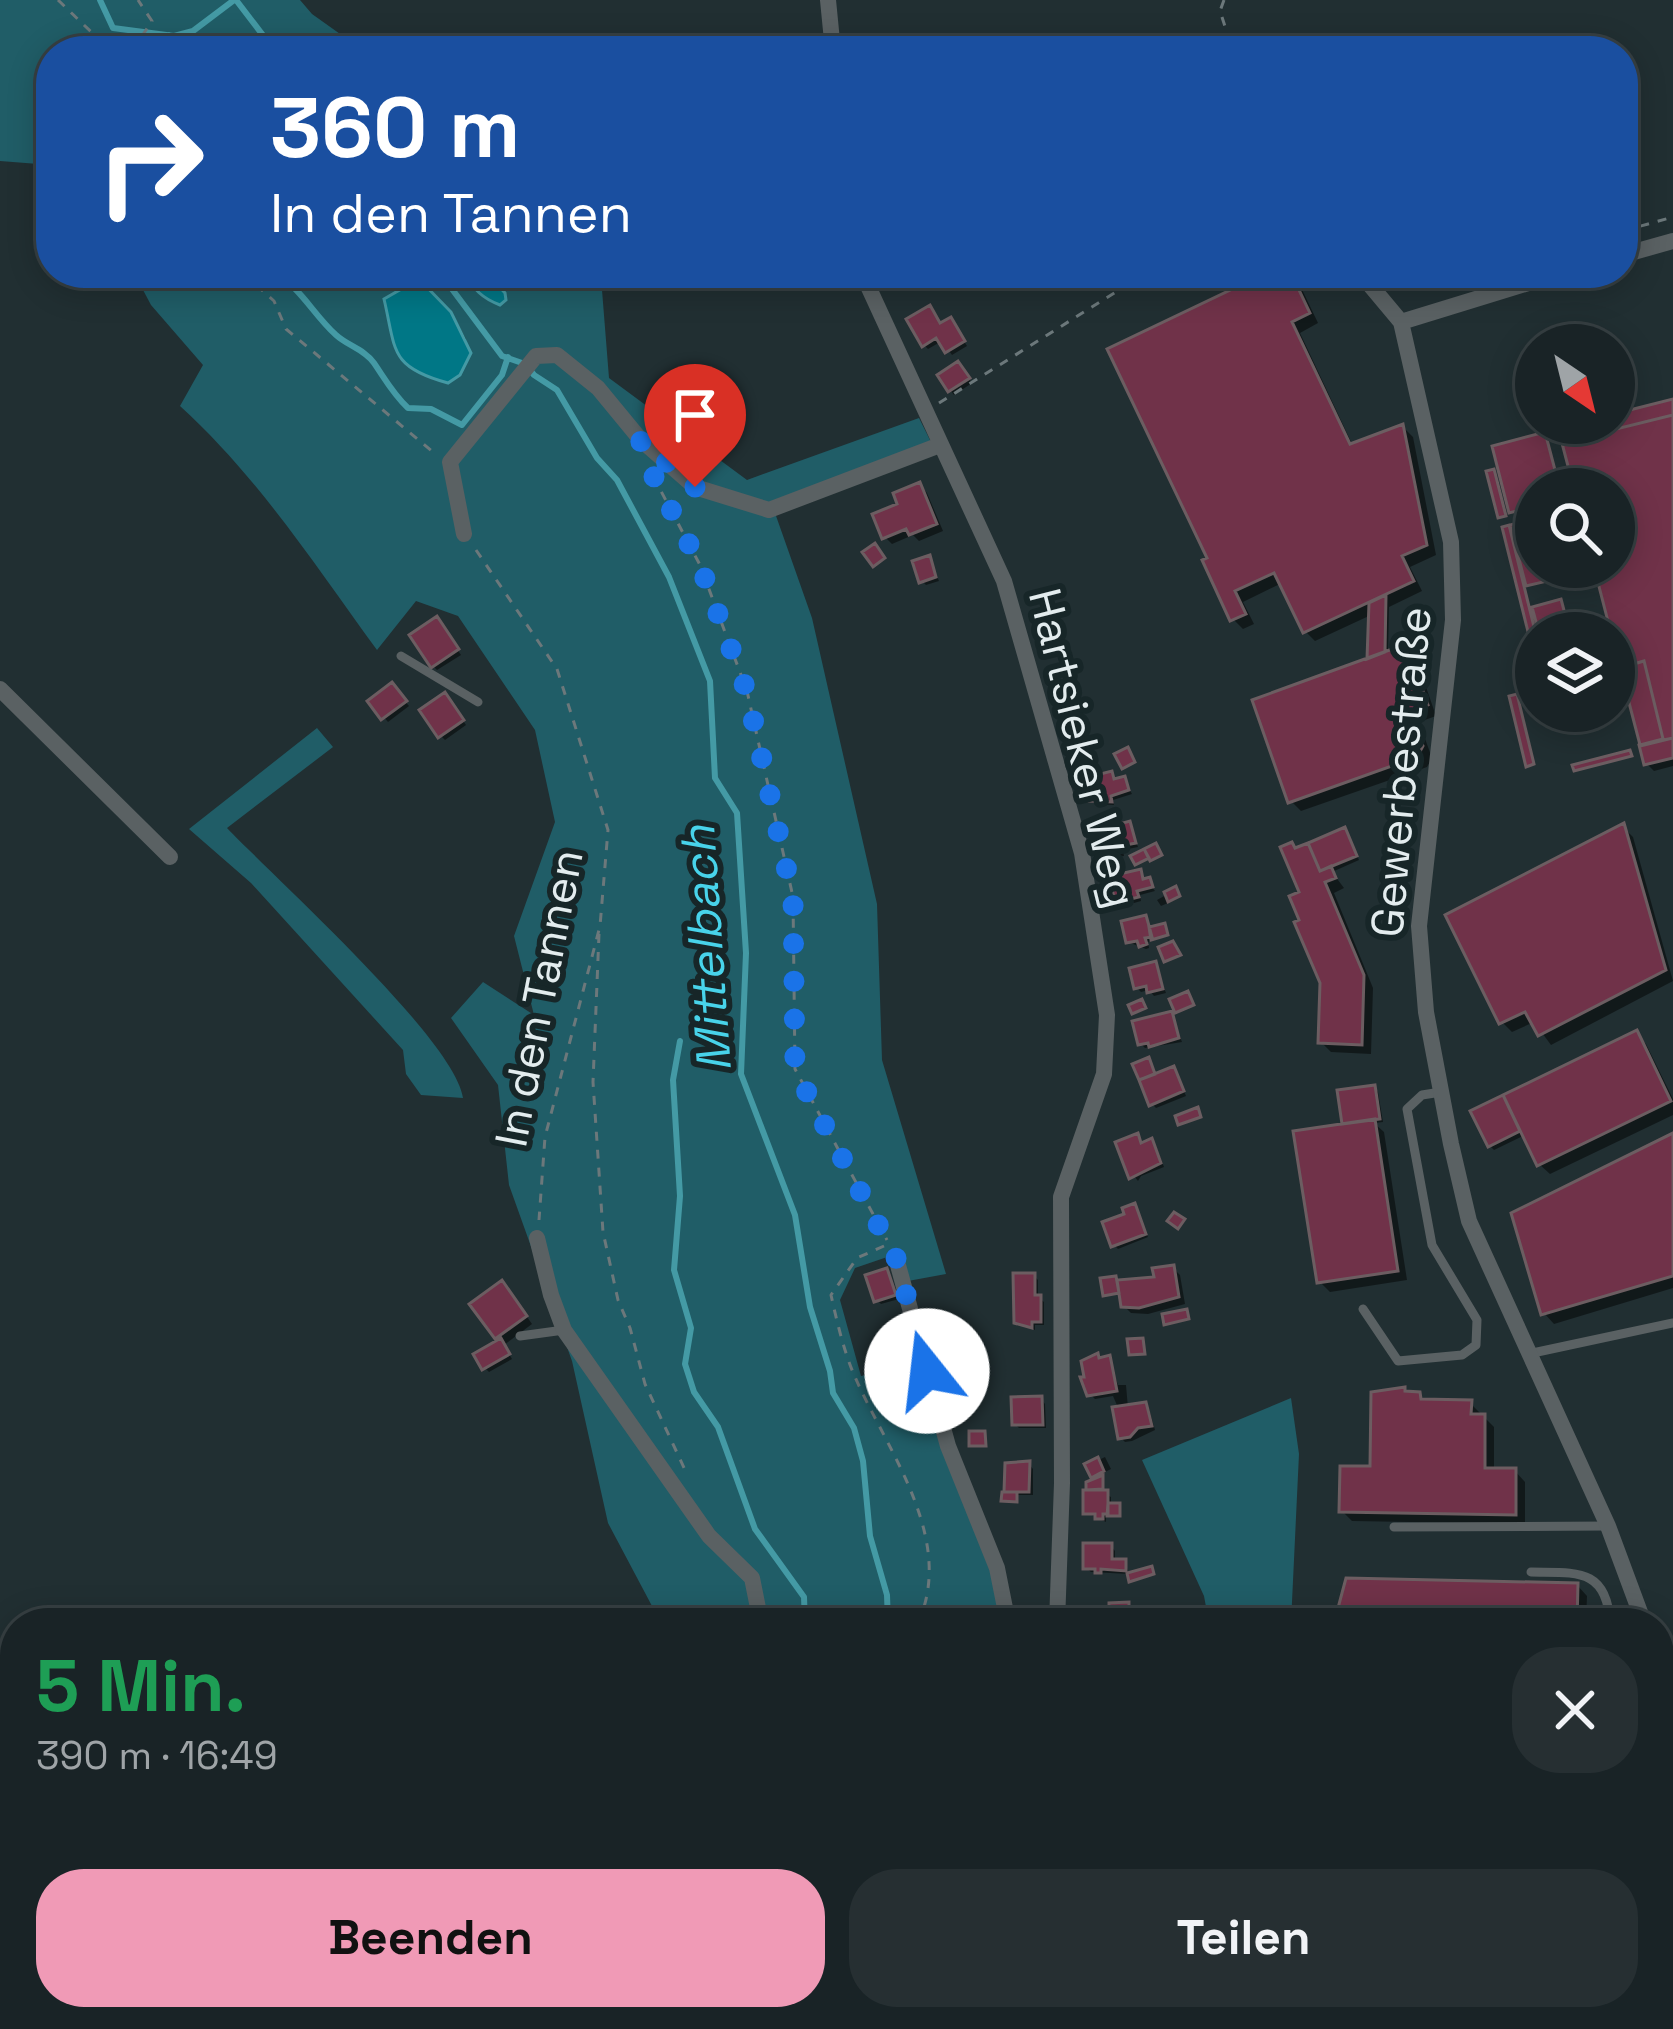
<!DOCTYPE html>
<html lang="de">
<meta charset="utf-8">
<style>
body{margin:0;font-family:"Space Grotesk",sans-serif;background:#262f32;color:#f1f3f6;height:100vh;display:flex;flex-direction:column;font-size:45px;white-space:nowrap}
*{box-sizing:border-box;margin:0}
p{font-size:39px;color:#9fa4a7}
.icon{flex:none;width:66px;height:66px;fill:none;stroke:currentColor;stroke-width:2;stroke-linecap:round;stroke-linejoin:round}
.map{position:relative;flex:1;overflow:hidden}
.drawer{position:absolute;left:0px;top:1608px;width:1674px;height:423px;display:flex;flex-direction:column;background:#192326;border-radius:48px 48px 0 0;box-shadow:0 6px 30px #0003,0 0 0 3px #374043}
.drawer>*{flex:none}
.guide{position:absolute;left:36px;top:36px;width:1602px;height:252px;border-radius:48px;box-shadow:0 6px 30px #0003,0 0 0 3px #374043;background:#1a4fa0;color:#fff;overflow:hidden}
.needle{width:78px;rotate:145deg}
.fabs{position:absolute;left:1515px;top:324px;display:grid;gap:24px}
.fabs a{display:grid;place-items:center;width:120px;height:120px;border-radius:50%;background:#192326;box-shadow:0 6px 30px #0003,0 0 0 3px #374043;font-size:60px}
.pin{position:absolute;display:grid;place-items:center;width:102px;height:102px;color:#fff;margin:-123px -51px;border-radius:50% 50% 50% 0;rotate:-45deg;box-shadow:0 0 12px #0007}
.pin .icon{rotate:45deg}
.me{position:absolute;width:132px;margin:-66px;rotate:344deg;stroke-linejoin:round;filter:drop-shadow(0 0 9px #0008)}
.turn{display:flex;align-items:center;gap:42px;height:252px;padding:0 36px;font-size:54px}
.turn .icon{width:156px;height:156px;stroke-width:2.5}
.turn b{display:block;font-size:84px;line-height:102px}
.round{display:grid;place-items:center;flex:none;width:126px;height:126px;border-radius:48px;background:#262f32}
.headline{display:flex;align-items:center;justify-content:space-between;height:204px;padding:0 36px}
h1{font-size:72px;font-weight:700;line-height:90px;color:#1e9e55}
.button{display:flex;gap:24px;margin-top:auto;padding:24px 36px}
.button a{flex:1;height:138px;border-radius:48px;background:#f09ab6;color:#111;font-size:48px;font-weight:700;line-height:138px;text-align:center}
.button a+a{background:#262f32;color:#f1f3f6}
.map>svg:first-child{display:block}
.green{fill:#205d67;fill-rule:evenodd}
.water{fill:#007786;stroke:#449aa5;stroke-width:3}
.shadow{fill:#0007}
.lines{fill:none;stroke-linecap:round;stroke-linejoin:round}
.stream{stroke:#449aa5;stroke-width:6}
.building{fill:#703249;stroke:#6c5d61;stroke-width:3}
.path{stroke:#6c787b;stroke-width:3;stroke-dasharray:9 9;stroke-linecap:butt}
.service{stroke:#5a6163;stroke-width:9}
.minor{stroke:#5a6163;stroke-width:16}
.route{stroke:#1a73e8;stroke-width:21;stroke-dasharray:0 37.8}
.labels{text-anchor:middle;dominant-baseline:central;stroke-width:12;stroke-linejoin:round;paint-order:stroke}
.street-label{font-size:45px;fill:#e3ecee;stroke:#172628}
.water-label{font-size:48px;font-style:italic;fill:#48d3ea;stroke:#172628}
</style>
<div class="map">
<svg width="1673" height="2029" viewBox="0 0 1673 2029">
<rect width="100%" height="100%" fill="#212f32"/>
<path class="green" d="M0,0H300L312,14L364,51H51V165L0,161Z
M134,273H465L475,290L500,286L487,273H593L602,290L609,378L747,480L919,418L932,444L775,513L812,618L877,904L882,1060L946,1274L908,1281L899,1253L855,1268L840,1300L861,1376L917,1364L992,1572L1003,1623H661L608,1523L572,1361L509,1185L498,1085L451,1018L483,982L534,1015L514,936L555,822L535,730L458,616L416,601L377,650C315,565 258,477 180,406L203,365L151,305ZM420,279L451,312L466,339L448,383L413,370L389,321L384,299Z
M317,728L333,747L227,828C276,879 455,1040 463,1098L421,1095L406,1074L403,1050L251,883L189,829Z
M1291,1398L1299,1454L1291,1623H1209L1204,1596L1142,1460Z
M572,2016H928V2029H567Z
M1275,2016H1372L1351,2029H1278Z"/>
<path class="water" d="M465,273H487L505,293L506,300L500,305C482,298 474,290 465,273Z
M419,279L451,312L471,353L460,375L448,383C389,367 396,350 384,299Z"/>
<path class="shadow" d="M904,273H936L939,277L916,291Z
M1274,273H1292L1296,277L1318,323L1300,333L1353,446L1403,427L1413,437L1436,555L1410,567L1422,591L1389,607L1388,654L1406,647L1416,658L1436,716L1419,722L1432,758L1427,767L1301,811L1291,801L1370,660L1371,615L1315,641L1305,631L1282,583L1243,602L1254,624L1243,629L1233,619L1211,559Z
M954,325L967,346L952,355L942,341L928,349L924,345L941,326Z
M962,369L972,383L954,395L950,390Z
M1673,402V766L1654,771L1647,764L1597,567H1614V489H1577L1590,423H1614V417Z
M920,485L927,493L943,531L919,541L913,535L892,544L885,537L901,506Z
M1536,521V567H1552L1555,579L1523,587L1536,652L1505,529Z
M929,559L939,581L926,585L922,581Z
M440,624L461,655L437,670L433,666Z
M392,686L409,706L388,722L371,702Z
M449,700L466,725L445,740L441,736Z
M1111,774L1116,781L1124,779L1132,794L1113,800L1114,805L1097,804L1092,800Z
M1102,823L1116,828L1129,824L1138,847L1123,850L1124,856L1117,857L1109,854L1123,848Z
M1623,827L1633,837L1673,981L1551,1045L1534,1022L1512,1032L1502,1022Z
M1348,835L1359,860L1332,872L1344,888L1334,893L1373,988L1371,1054L1331,1052L1321,1042L1323,983L1303,922L1297,851Z
M1120,867L1126,875L1140,872L1155,891L1140,895L1141,901L1134,903L1128,898L1121,900L1116,895Z
M1175,890L1179,898L1161,906L1157,900Z
M1145,918L1151,930L1165,928L1167,936L1148,942L1149,948L1146,949L1128,942Z
M1155,965L1166,993L1154,996L1149,990L1141,992L1137,988Z
M1171,1014L1182,1042L1145,1048L1141,1044Z
M1636,1034L1646,1044L1673,1099V1115L1550,1174L1539,1164L1525,1135L1494,1150L1490,1146L1474,1112Z
M1177,1074L1186,1096L1156,1108L1152,1104L1155,1077Z
M1374,1088L1378,1092L1383,1122L1374,1123L1384,1132L1407,1280L1330,1292L1320,1282L1349,1126Z
M1137,1137L1143,1145L1152,1142L1156,1146L1164,1167L1141,1176L1138,1181L1134,1176Z
M1673,1137V1288L1554,1324L1544,1313Z
M1134,1207L1148,1237L1118,1249L1114,1245Z
M1173,1268L1180,1275L1185,1304L1148,1314L1131,1313L1124,1306L1122,1293L1106,1295L1117,1283L1157,1280Z
M886,1271L899,1299L881,1304L877,1300Z
M1034,1276L1038,1280V1297L1044,1302V1325H1035V1330L1017,1321Z
M509,1291L532,1324L504,1345L512,1359L489,1372L485,1368L501,1341L474,1305Z
M1109,1359L1118,1385H1126L1128,1408L1145,1405L1149,1409L1155,1430L1132,1441L1125,1442L1121,1438L1119,1410L1113,1396L1095,1399L1090,1394L1101,1360Z
M1408,1394H1419L1427,1403H1470L1494,1427V1471H1515L1525,1482V1524L1352,1521L1342,1511L1373,1469Z
M1041,1399L1045,1404L1046,1428H1019L1015,1424Z
M1105,1457L1111,1469L1099,1475L1103,1479V1493L1111,1497V1506L1120,1508V1516L1106,1517V1522L1086,1512L1089,1484L1098,1480L1088,1465Z
M1029,1464L1033,1469V1495H1018L1017,1502L1006,1501Z
M1111,1546L1115,1551V1562H1125L1129,1574L1091,1572L1086,1568Z
M1577,1585L1587,1596L1586,1623H1337Z
M1127,1605L1132,1610V1623H1087L1112,1621Z
M679,2016H712L710,2027L683,2021Z
M1027,2016H1082L1085,2029H1030Z"/>
<g class="lines">
<path class="stream" d="M100,0L113,28L174,36L193,31L234,0
M236,0L275,51
M169,35L171,51
M278,273C303,292 315,316 336,335C348,346 364,349 374,363C385,379 393,394 408,408L431,409L462,425L502,375L508,357
M440,273L502,356L525,364L534,375L557,390L597,458L617,480L669,577L710,681L715,778L737,813L746,953L741,1074L795,1215L810,1307L830,1371L833,1393L854,1428L863,1461L870,1536L887,1595L888,1623
M680,1041L673,1080L680,1196L674,1270L691,1328L685,1364L694,1392L718,1427L755,1529L804,1597L805,1623
M852,2029V2016"/>
</g>
<path class="building" d="M901,273H936L910,288Z
M1266,273H1291L1310,313L1292,322L1350,444L1403,424L1427,545L1402,556L1414,581L1303,633L1274,573L1235,591L1246,614L1230,621L1202,560L1207,558L1107,349Z
M930,305L940,323L951,317L965,341L945,353L936,338L922,347L906,319Z
M958,361L970,378L948,392L937,375Z
M1673,399V415L1588,436L1585,423H1614V414Z
M1673,415V738L1640,746L1663,739L1644,661L1620,668L1614,633H1611L1594,567H1614V489H1574L1558,428L1585,423L1588,436Z
M1545,432L1560,489H1536V506L1509,513L1492,446Z
M1494,469L1506,516L1498,518L1486,471Z
M920,482L937,524L909,535L906,529L882,539L872,514L897,504L893,493Z
M1536,518V567H1553L1556,579L1526,586L1510,525Z
M1509,525L1536,635V664L1502,527Z
M875,543L885,558L873,567L862,552Z
M930,555L936,577L919,583L912,561Z
M1386,595L1385,652L1367,659L1369,603Z
M1561,599L1570,633H1539L1532,607Z
M437,616L459,649L431,668L409,635Z
M1406,644L1428,705L1410,712L1423,746L1417,757L1288,803L1252,700Z
M1644,661L1663,739L1640,745L1620,668Z
M392,682L407,701L381,720L367,701Z
M445,692L464,720L438,738L419,710Z
M1517,694L1534,764L1526,767L1509,696Z
M1673,738V758L1644,765L1639,745Z
M1128,747L1135,762L1122,769L1114,754Z
M1630,750L1632,756L1574,771L1572,765Z
M1112,771L1114,779L1125,776L1129,790L1111,796L1112,802L1089,801L1084,778Z
M1114,817L1116,825L1100,829L1098,821Z
M1130,821L1136,843L1120,846L1121,852L1110,855L1108,849L1102,851L1097,830Z
M1624,823L1666,970L1538,1036L1525,1012L1499,1024L1445,915Z
M1345,827L1357,856L1320,871L1308,843Z
M1292,842L1295,848L1308,843L1320,871L1331,866L1336,878L1325,882L1364,975L1362,1045L1318,1043L1320,983L1294,922L1299,920L1289,896L1299,892L1280,847Z
M1156,843L1162,855L1150,861L1144,849Z
M1144,849L1149,858L1135,865L1130,856Z
M1121,864L1124,873L1141,869L1143,879L1150,877L1153,887L1137,891L1139,897L1127,900L1125,894L1114,897L1106,868Z
M1176,886L1180,896L1168,902L1164,892Z
M1146,915L1152,937L1145,938L1147,944L1139,947L1137,941L1126,943L1121,921Z
M1165,923L1168,935L1151,940L1149,927Z
M1173,941L1181,955L1164,962L1158,947Z
M1156,961L1163,989L1147,993L1146,986L1134,989L1129,968Z
M1188,991L1194,1005L1175,1013L1169,999Z
M1142,999L1146,1008L1132,1014L1128,1005Z
M1172,1011L1179,1038L1149,1047L1148,1043L1138,1045L1132,1021Z
M1637,1030L1671,1101L1537,1166L1503,1095Z
M1149,1057L1155,1074L1139,1080L1132,1064Z
M1174,1066L1184,1091L1149,1106L1139,1080Z
M1375,1085L1380,1119L1342,1124L1337,1090Z
M1503,1095L1520,1131L1488,1147L1470,1111Z
M1198,1107L1201,1117L1178,1125L1175,1116Z
M1375,1119L1398,1271L1317,1283L1293,1131Z
M1138,1133L1141,1143L1152,1138L1161,1163L1129,1179L1115,1142Z
M1673,1133V1276L1541,1315L1511,1213Z
M1135,1203L1146,1234L1111,1247L1102,1222L1124,1214L1122,1208Z
M1174,1212L1185,1219L1178,1229L1167,1221Z
M1174,1265L1179,1297L1139,1308L1121,1307L1117,1280L1154,1277L1152,1268Z
M887,1268L896,1295L874,1302L865,1275Z
M1013,1273H1035V1295H1041V1322H1032V1328L1014,1323Z
M1116,1276L1119,1293L1103,1296L1100,1278Z
M502,1280L527,1316L495,1339L469,1304Z
M1187,1309L1189,1319L1164,1325L1162,1314Z
M946,1332L958,1333V1348L945,1347Z
M501,1338L510,1354L482,1370L473,1354Z
M1143,1338L1145,1354L1129,1355L1127,1339Z
M1098,1353L1099,1358L1110,1355L1117,1391L1087,1396L1080,1377H1084L1081,1361Z
M1405,1387V1391L1420,1392L1421,1399L1472,1400L1471,1414H1485V1468H1516V1515L1339,1512L1340,1466H1370L1371,1392Z
M1042,1396L1043,1425H1012L1011,1397Z
M1146,1402L1152,1426L1138,1428L1130,1437L1118,1439L1112,1407Z
M969,1431H985L986,1446H969Z
M1098,1457L1104,1471L1091,1478L1084,1464Z
M1030,1461L1029,1492H1004L1005,1463Z
M1103,1475V1489L1086,1490V1482Z
M1083,1490H1108V1514H1103V1519H1095V1514H1083Z
M1002,1492H1017V1502L1001,1501Z
M1108,1503H1120V1516H1107Z
M1083,1543H1112V1559H1126V1571L1101,1569V1573H1095V1569H1083Z
M1152,1566L1154,1574L1129,1582L1127,1573Z
M1346,1578L1578,1583L1577,1623H1334Z
M1129,1602V1621L1084,1623V1619L1109,1618V1603Z
M676,2016H708L706,2024Z
M1024,2016H1075L1078,2029H1027Z
M1413,2016H1438L1446,2029H1413L1407,2020Z"/>
<g class="lines">
<path class="path" d="M58,0L111,51
M1224,0L1220,11L1233,51
M132,51L152,21L138,0
M1623,231L1673,217
M243,273L274,301L286,329L433,452
M1389,273C1416,298 1447,282 1478,273
M939,403L1146,273
M653,476L700,565L747,691L793,897L795,1069L887,1240
M476,550L557,669L608,830L600,926L545,1137L539,1220
M599,934L593,1082L603,1232L618,1300L630,1328L645,1384L686,1472
M884,1246L857,1258L831,1295C837,1322 844,1352 855,1377C888,1452 956,1539 918,1623
M878,2016L879,2029
M786,2029L788,2016"/>
<path class="service" d="M401,656L478,702
M1363,1309L1398,1361L1462,1355L1476,1345L1477,1320L1432,1245L1407,1109L1422,1095L1441,1092
M520,1336L564,1330
M1528,1354L1673,1323
M1394,1527L1608,1526
M1531,1572C1575,1573 1607,1567 1610,1623
M1480,2029L1508,2021L1524,2029"/>
<path class="minor" d="M828,0L833,51
M1623,255L1673,241
M862,273L1004,581L1082,853L1107,1015L1104,1074L1061,1197L1062,1483L1057,1623
M1360,273L1401,322L1451,542L1453,620L1419,926L1426,1012L1451,1144L1469,1221L1608,1526L1644,1623
M1401,322L1561,273
M464,534L450,462L536,356L557,355L598,388L640,439L695,487L769,510L940,445
M0,689L170,857
M537,1238L551,1295L564,1330L709,1536L752,1578L761,1623
M896,1258L948,1446L997,1568L1008,1623
M0,1661L15,1679
M241,2016L258,2029
M1092,2016L1096,2029
M1618,2016L1620,2029
M158,2029L165,2016
M725,2029L728,2016"/>
</g>
<g class="lines">
<path class="route" d="M695,487L640,439L651,471L700,565L747,692L793,898L795,1070L896,1258L927,1371"/>
</g>
<g class="labels">
<g class="street-label">
<text transform="translate(1083 748) rotate(76)">Hartsieker Weg</text>
<text transform="translate(1401 772) rotate(-85)">Gewerbestraße</text>
<text transform="translate(539 998) rotate(-79)">In den Tannen</text>
</g>
<g class="water-label">
<text transform="translate(706 949) rotate(-94)">Mittelbach</text>
</g>
</g>
</svg>
<div class="fabs">
<a><svg class="needle" viewBox="-14 -14 28 28"><path d="M0-13l5 13h-10z" fill="#e53935"/><path d="M0 13l5-13h-10z" fill="#9fa4a7"/></svg></a>
<a><svg class="icon" aria-label="search" viewBox="0 0 24 24"><circle cx="10" cy="10" r="6"/><path d="M15 15l6 6"/></svg></a>
<a><svg class="icon" aria-label="layers" viewBox="0 0 24 24"><path d="M12 4l9 5-9 5-9-5zM3 14l9 5 9-5"/></svg></a>
</div>
<div class="pin" style="left:695px;top:487px;background:#d93025"><svg class="icon" aria-label="arrive" viewBox="0 0 24 24"><path d="M6 21V4h12l-3 4 3 4H6"/></svg></div>
<svg class="me" style="left:927px;top:1371px" viewBox="-20 -20 40 40"><circle r="19" fill="#fff"/><path d="M0-13L10 11 0 6-10 11z" fill="#1a73e8"/></svg>
<div class="guide">
<div class="turn"><svg class="icon" aria-label="right" viewBox="0 0 24 24"><path d="M7 20v-9h11M14 6l5 5-5 5"/></svg><div><b>360 m</b>In den Tannen</div></div>
</div>
<section class="drawer">
<div class="headline"><div><h1>5 Min.</h1><p>390 m · 16:49</p></div><a class="round"><svg class="icon" aria-label="close" viewBox="0 0 24 24"><path d="M6 6l12 12M18 6L6 18"/></svg></a></div>
<div class="button"><a>Beenden</a><a>Teilen</a></div>
</section>
</div>
